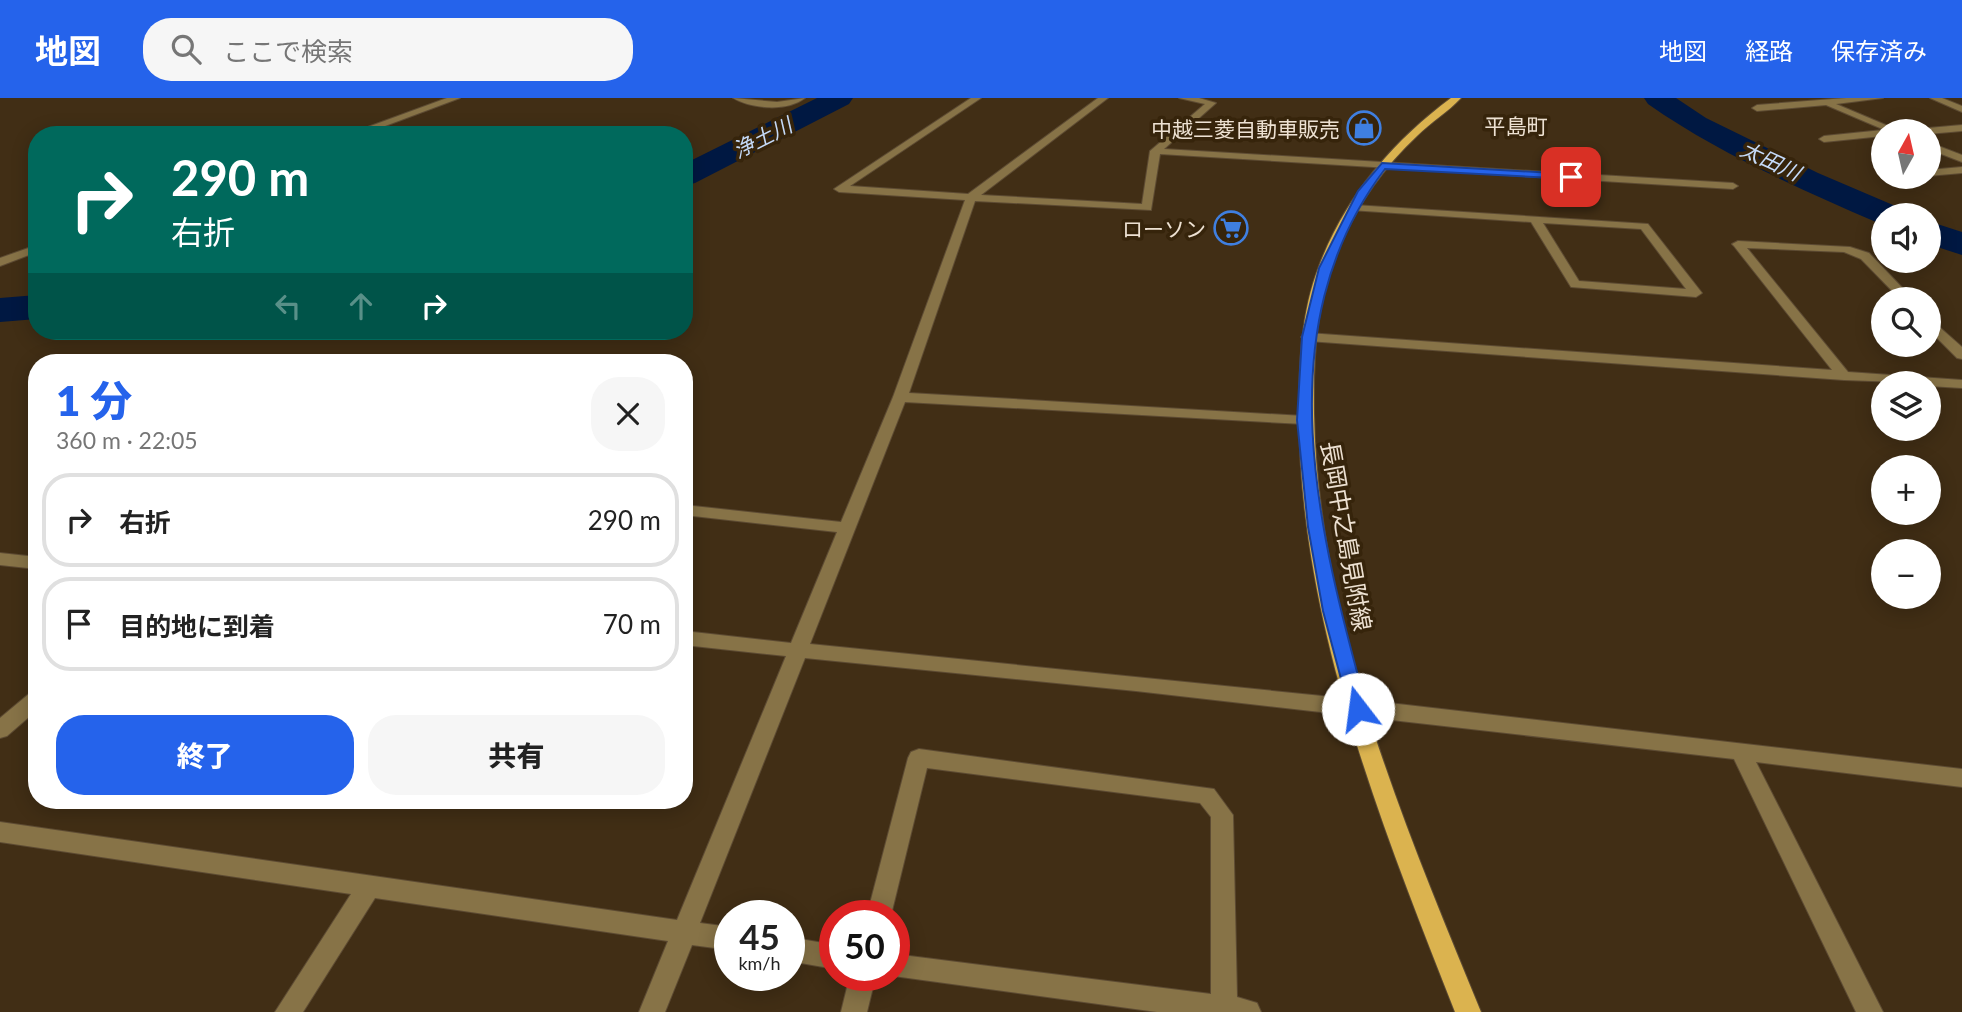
<!DOCTYPE html>
<html lang="ja">
<meta charset="utf-8">
<style>
body{margin:0;font-family:Lato,"Noto Sans JP",sans-serif;background:#f6f6f6;color:#222;height:100vh;display:flex;flex-direction:column;font-size:26px;white-space:nowrap}
*{box-sizing:border-box;margin:0}
p{font-size:23px;color:#767676}
.icon{flex:none;width:38px;height:38px;fill:none;stroke:currentColor;stroke-width:2;stroke-linecap:round;stroke-linejoin:round}
.map{position:relative;flex:1;overflow:hidden}
.details{position:absolute;left:28px;top:256px;width:665px;height:455px;display:flex;flex-direction:column;background:#fff;border-radius:28px;box-shadow:0 4px 18px #0003}
.details>*{flex:none}
.banner{position:absolute;left:28px;top:28px;width:665px;height:214px;border-radius:28px;box-shadow:0 4px 18px #0003;background:#00695c;color:#fff;overflow:hidden}
.needle{width:46px;rotate:8deg}
.buttons{position:absolute;left:1871px;top:21px;display:grid;gap:14px}
.buttons a{display:grid;place-items:center;width:70px;height:70px;border-radius:50%;background:#fff;box-shadow:0 4px 18px #0003;font-size:35px}
.speed{position:absolute;left:714px;top:802px;display:flex;gap:14px;font-size:35px;font-weight:700;text-align:center}
.speed>*{display:grid;place-content:center;width:91px;height:91px;border-radius:50%;background:#fff;box-shadow:0 4px 18px #0003;line-height:1}
.speed small{font-size:18px;font-weight:400}
.speed .limit{border:10px solid #d22;background:#fff;color:#111}
.pin{position:absolute;display:grid;place-items:center;width:60px;height:60px;color:#fff;margin:-30px;border-radius:14px;box-shadow:0 4px 10px #0006}
.me{position:absolute;width:77px;margin:-38px;rotate:345deg;stroke-linejoin:round;filter:drop-shadow(0 0 5px #0008)}
.turn{display:flex;align-items:center;gap:24px;height:147px;padding:0 28px;font-size:32px}
.turn .icon{width:91px;height:91px;stroke-width:2.5}
.turn b{display:block;font-size:49px;line-height:60px}
.lanes{display:flex;align-items:center;height:66px;padding:0 28px;background:#0003;justify-content:center;gap:35px;direction:ltr}
.lanes .off{opacity:.35}
.round{display:grid;place-items:center;flex:none;width:74px;height:74px;border-radius:28px;background:#f6f6f6}
.head{display:flex;align-items:center;justify-content:space-between;height:119px;padding:0 28px}
h1{font-size:42px;font-weight:800;line-height:52px;color:#2563eb}
.button{display:flex;gap:14px;margin-top:auto;padding:14px 28px}
.button a{flex:1;height:80px;border-radius:28px;background:#2563eb;color:#fff;font-size:28px;font-weight:800;line-height:80px;text-align:center}
.button a+a{background:#f6f6f6;color:#222}
ul{padding:0;list-style:none}
li{display:flex;align-items:center;gap:21px;height:94px;margin:0 14px 10px;padding:0 14px;border:4px solid #e0e0e0;border-radius:28px}
li div{flex:1}
li b{display:block;font-size:26px}
li em{font-style:normal}
header{display:flex;align-items:center;gap:42px;box-sizing:border-box;height:98px;padding:0 35px;background:#2563eb;color:#fff}
header strong{font-size:33px}
nav{display:flex;gap:38px;margin-inline-start:auto;font-size:24px}
.search{width:490px;height:63px;background:#f6f6f6;display:flex;align-items:center;gap:18px;box-sizing:border-box;padding:0 24px;border-radius:28px;color:#767676;font-size:26px}
.map>svg:first-child{display:block}
.lines{fill:none;stroke-linecap:round;stroke-linejoin:round}
.river{fill:#001842;fill-rule:evenodd}
.minor-casing{stroke:#5d4b33;stroke-width:2}
.major-casing{stroke:#5d4b33;stroke-width:2}
.minor{fill:#877347;fill-rule:evenodd}
.major{fill:#dbb34f;fill-rule:evenodd}
.route{fill:#2563eb;stroke:#184099;stroke-width:2}
.labels{text-anchor:middle;dominant-baseline:central;stroke-width:7;stroke-linejoin:round;paint-order:stroke}
.far-neighbourhood-label{font-size:21px;fill:#ede1d2;stroke:#36240b}
.far-poi-label{font-size:21px;fill:#ede1d2;stroke:#36240b;text-anchor:end}
.far-water-label{font-size:21px;font-style:italic;fill:#c5daf8;stroke:#36240b}
.street-label{font-size:24px;fill:#ede1d2;stroke:#36240b}
</style>
<header>
<strong>地図</strong>
<div class="search"><svg class="icon" aria-label="search" viewBox="0 0 24 24"><circle cx="10" cy="10" r="6"/><path d="M15 15l6 6"/></svg>ここで検索</div>
<nav><a>地図</a><a>経路</a><a>保存済み</a></nav>
</header>
<div class="map">
<svg width="1962" height="914" viewBox="0 0 1962 914">
<rect width="100%" height="100%" fill="#412e15"/>
<g class="lines">
<path class="river" d="M817,0H853L849,6L695,85L684,88V66Z
M1644,0H1676L1706,20L1818,75L1900,110L1905,117H1883V126L1876,124C1798,90 1718,55 1648,6Z
M1928,123L1962,134V157L1928,146Z
M37,197V221L0,224V200Z"/>
<defs>
<path id="minor" d="M447,0H460L361,37H346Z
M733,0L777,4L805,0C787,14 752,11 733,0Z
M971,0H981L850,88L968,96L1098,0H1108L981,97L1142,106L1150,53L1205,6L1179,0H1199L1216,5L1164,51L1733,85L1738,88L1733,91L1160,56L1151,112L975,103L909,295L1304,318L1311,322L1304,326L905,304L810,546L1372,603L1962,671V689L1756,664L1883,914H1856L1734,661L1136,593L805,560L700,825L730,829V852L692,847L665,914H639L668,843L375,800L303,914H275L351,796L0,744V724L677,822L786,558L684,547V533L791,545L837,434L684,417V407L841,424L893,299L965,102L839,94L834,91Z
M1846,0H1883L1836,6L1900,33H1887L1826,7L1757,13L1752,10L1757,7Z
M1930,0H1942L1962,8V14Z
M1962,27V33L1928,36V33H1923L1928,30Z
M1883,32L1887,33H1883V38L1824,44L1819,41L1824,38Z
M1928,44L1962,57V64L1928,51Z
M1962,69V75L1928,78V72Z
M1354,107L1648,126L1702,195L1696,199L1571,189L1531,124L1350,112L1349,110ZM1543,125L1641,131L1686,191L1579,183Z
M1738,143L1850,149L1869,155L1913,201H1900L1861,161L1844,154L1747,150L1848,274L1962,282V290L1928,288V285L1844,282L1308,243L1301,239L1308,235L1832,272L1734,148L1732,146Z
M37,147V154L0,168V160Z
M1928,219L1962,249V261L1957,260L1928,231Z
M0,455L37,459V471L0,467Z
M37,592V612L7,638L0,640V620L30,595Z
M919,651L1214,691L1233,717L1237,899L1257,905L1261,914H1157L886,877H894V856L1211,896V719L1200,705L927,670L891,817H867L908,660L911,654Z
M789,839L835,847V871L789,863Z
M850,877H876L867,914H841Z"/>
<path id="major" d="M1451,0H1461C1448,14 1431,24 1417,38C1385,68 1359,104 1341,145C1316,199 1313,257 1314,316C1318,524 1403,724 1481,914H1455C1380,723 1299,522 1299,314C1299,265 1301,214 1319,168C1345,99 1393,43 1451,0Z"/>
</defs>
<use href="#minor" class="minor-casing"/>
<use href="#major" class="major-casing"/>
<use href="#minor" class="minor"/>
<use href="#major" class="major"/>
</g>
<path class="route" d="M1382,65L1571,76L1576,79L1571,81L1385,71C1264,230 1319,436 1367,611L1365,616H1351L1349,611L1323,513L1308,429L1297,322L1302,239L1319,170L1358,93Z"/>
<defs>
<symbol id="shop-ring" viewBox="-11 -11 22 22"><circle r="9.5" fill="#36240b" stroke="#3f7fe0" stroke-width="1.5"/><path d="M-5-2.5h2.3a2.7 3.5 0 0 1 5.4 0H5L5.5 6h-11ZM-1.5-2.5h3a1.5 2.3 0 0 0-3 0Z" fill="#3f7fe0"/></symbol>
<symbol id="supermarket-ring" viewBox="-11 -11 22 22"><circle r="9.5" fill="#36240b" stroke="#3f7fe0" stroke-width="1.5"/><path d="M-6-5.5h2.5l.6 2H6L4.5 2H-2.5L-4.4-4H-6ZM-1.5 3.2a1.3 1.3 0 1 0 .1 0ZM3 3.2a1.3 1.3 0 1 0 .1 0Z" fill="#3f7fe0"/></symbol>
</defs>
<g fill-rule="evenodd">
<use href="#shop-ring" x="1345" y="11" width="38" height="38"/>
<use href="#supermarket-ring" x="1212" y="111" width="38" height="38"/>
</g>
<g class="labels">
<g class="far-neighbourhood-label">
<text x="1516" y="27">平島町</text>
</g>
<g class="far-poi-label">
<text x="1340" y="30">中越三菱自動車販売</text>
<text x="1206" y="130">ローソン</text>
</g>
<g class="far-water-label">
<text transform="translate(762 39) rotate(-27)">浄土川</text>
<text transform="translate(1771 62) rotate(25)">太田川</text>
</g>
<g class="street-label">
<text transform="translate(1347 438) rotate(80)">長岡中之島見附線</text>
</g>
</g>
</svg>
<div class="buttons">
<a><svg class="needle" viewBox="-14 -14 28 28"><path d="M0-13l5 13h-10z" fill="#e53935"/><path d="M0 13l5-13h-10z" fill="#767676"/></svg></a>
<a><svg class="icon" aria-label="sound" viewBox="0 0 24 24"><path d="M4 9h4l5-4v14l-5-4H4zM17 9q2 3 0 6"/></svg></a>
<a><svg class="icon" aria-label="search" viewBox="0 0 24 24"><circle cx="10" cy="10" r="6"/><path d="M15 15l6 6"/></svg></a>
<a><svg class="icon" aria-label="layers" viewBox="0 0 24 24"><path d="M12 4l9 5-9 5-9-5zM3 14l9 5 9-5"/></svg></a>
<a>+</a>
<a>−</a>
</div>
<div class="speed"><div>45<small>km/h</small></div><div class="limit">50</div></div>
<div class="pin" style="left:1571px;top:79px;background:#d93025"><svg class="icon" aria-label="arrive" viewBox="0 0 24 24"><path d="M6 21V4h12l-3 4 3 4H6"/></svg></div>
<svg class="me" style="left:1358px;top:611px" viewBox="-20 -20 40 40"><circle r="19" fill="#fff"/><path d="M0-13L10 11 0 6-10 11z" fill="#2563eb"/></svg>
<div class="banner">
<div class="turn"><svg class="icon" aria-label="right" viewBox="0 0 24 24"><path d="M7 20v-9h11M14 6l5 5-5 5"/></svg><div><b>290 m</b>右折</div></div>
<div class="lanes"><svg class="icon off" aria-label="left" viewBox="0 0 24 24"><path d="M17 20v-9H6M10 6l-5 5 5 5"/></svg><svg class="icon off" aria-label="ahead" viewBox="0 0 24 24"><path d="M12 20V5M6 11l6-6 6 6"/></svg><svg class="icon" aria-label="right" viewBox="0 0 24 24"><path d="M7 20v-9h11M14 6l5 5-5 5"/></svg></div>
</div>
<section class="details">
<div class="head"><div><h1>1 分</h1><p>360 m · 22:05</p></div><a class="round"><svg class="icon" aria-label="close" viewBox="0 0 24 24"><path d="M6 6l12 12M18 6L6 18"/></svg></a></div>
<ul>
<li><svg class="icon" aria-label="right" viewBox="0 0 24 24"><path d="M7 20v-9h11M14 6l5 5-5 5"/></svg><div><b>右折</b></div><em>290 m</em></li>
<li><svg class="icon" aria-label="arrive" viewBox="0 0 24 24"><path d="M6 21V4h12l-3 4 3 4H6"/></svg><div><b>目的地に到着</b></div><em>70 m</em></li>
</ul>
<div class="button"><a>終了</a><a>共有</a></div>
</section>
</div>
